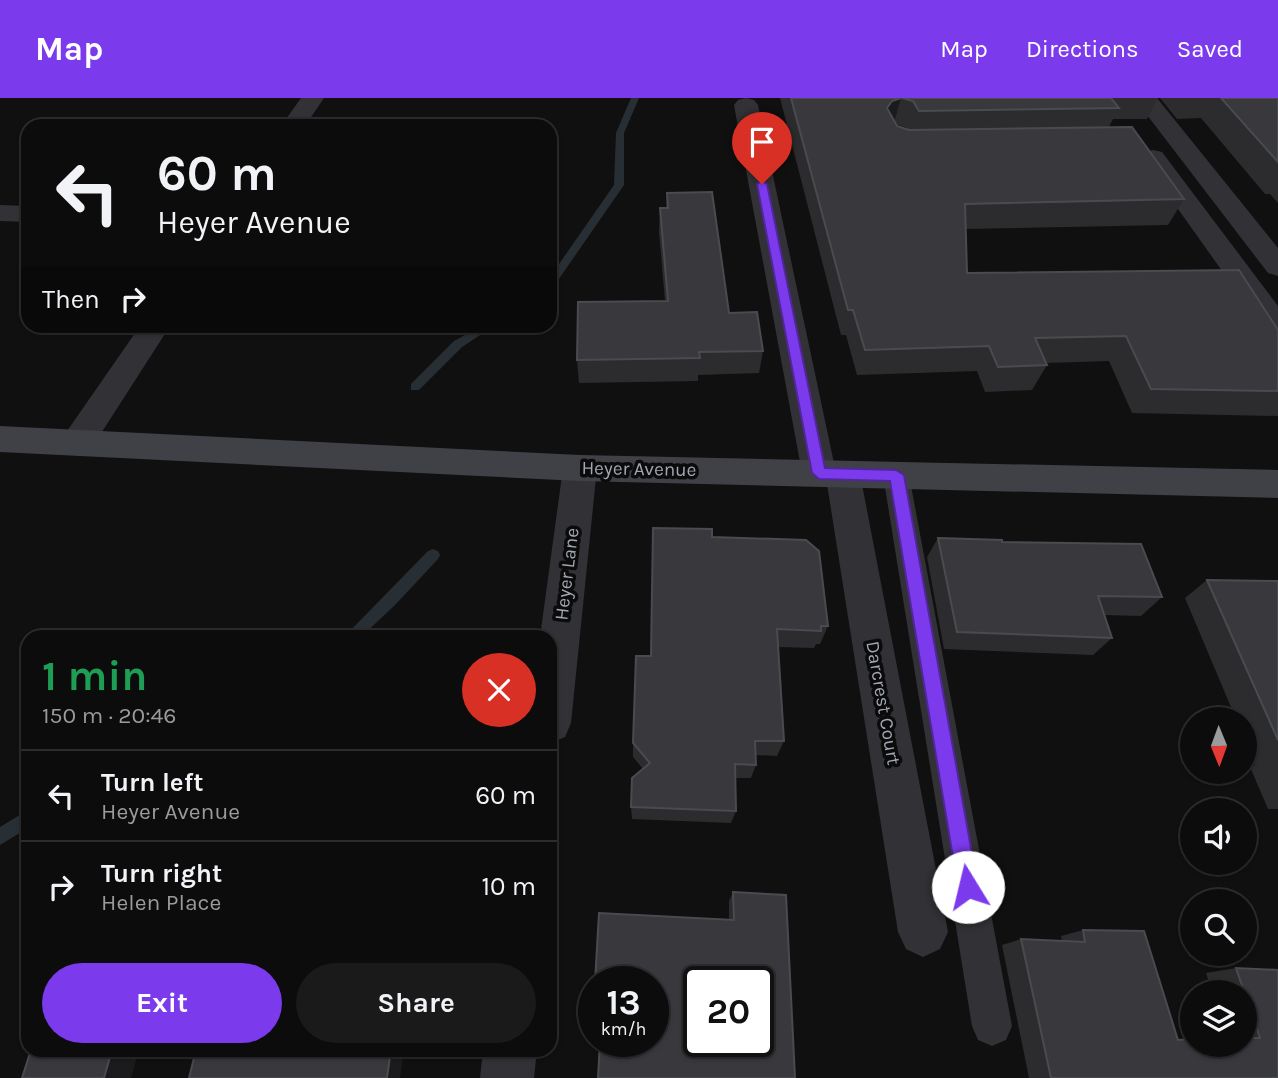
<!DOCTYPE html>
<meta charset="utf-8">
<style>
body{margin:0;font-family:Karla,sans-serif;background:#1a1a1b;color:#f1f3f6;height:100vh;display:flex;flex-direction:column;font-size:26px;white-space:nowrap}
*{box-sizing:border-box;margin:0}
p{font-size:23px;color:#9a9b9d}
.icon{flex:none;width:38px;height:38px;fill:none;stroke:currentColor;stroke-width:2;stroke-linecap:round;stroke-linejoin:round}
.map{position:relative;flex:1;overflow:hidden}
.sheet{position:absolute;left:21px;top:532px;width:536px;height:427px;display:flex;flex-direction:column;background:#0c0c0d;border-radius:21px;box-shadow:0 2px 5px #0004,0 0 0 2px #2c2c2e}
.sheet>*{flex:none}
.hud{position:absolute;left:21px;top:21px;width:536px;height:214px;border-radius:21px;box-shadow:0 2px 5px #0004,0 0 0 2px #2c2c2e;background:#0c0c0d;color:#f1f3f6;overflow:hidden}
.needle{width:46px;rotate:179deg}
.fabs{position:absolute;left:1180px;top:609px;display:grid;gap:14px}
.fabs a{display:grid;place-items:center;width:77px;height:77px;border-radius:50%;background:#0c0c0d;box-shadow:0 2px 5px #0004,0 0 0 2px #2c2c2e;font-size:35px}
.speed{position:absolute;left:578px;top:868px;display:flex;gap:14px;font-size:35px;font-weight:700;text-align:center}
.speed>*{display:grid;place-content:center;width:91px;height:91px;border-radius:50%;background:#0c0c0d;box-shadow:0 2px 5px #0004,0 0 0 2px #2c2c2e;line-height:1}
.speed small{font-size:18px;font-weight:400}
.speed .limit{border:4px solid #111;border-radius:10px;background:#fff;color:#111}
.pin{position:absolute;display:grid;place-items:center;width:60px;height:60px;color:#fff;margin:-72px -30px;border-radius:50% 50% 50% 0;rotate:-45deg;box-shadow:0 0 7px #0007}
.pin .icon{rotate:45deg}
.me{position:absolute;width:77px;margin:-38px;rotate:351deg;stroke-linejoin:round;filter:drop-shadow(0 0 5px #0008)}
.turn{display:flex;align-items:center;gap:24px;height:147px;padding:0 21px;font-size:32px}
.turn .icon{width:91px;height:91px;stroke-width:2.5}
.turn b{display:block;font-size:49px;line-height:60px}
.then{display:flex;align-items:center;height:66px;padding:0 21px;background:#0003;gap:14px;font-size:26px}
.round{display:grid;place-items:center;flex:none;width:74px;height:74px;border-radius:37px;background:#1a1a1b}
.head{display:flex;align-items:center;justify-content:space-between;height:119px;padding:0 21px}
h1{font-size:42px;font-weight:700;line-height:52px;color:#1e9e55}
.primary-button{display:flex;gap:14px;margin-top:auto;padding:14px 21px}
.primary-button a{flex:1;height:80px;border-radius:42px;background:#7c3aed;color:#fff;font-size:28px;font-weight:700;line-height:80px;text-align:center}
.primary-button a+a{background:#1a1a1b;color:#f1f3f6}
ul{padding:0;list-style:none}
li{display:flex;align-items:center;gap:21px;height:91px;padding:0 21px;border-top:2px solid #2c2c2e}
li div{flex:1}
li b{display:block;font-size:26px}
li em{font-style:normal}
header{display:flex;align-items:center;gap:42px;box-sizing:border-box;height:98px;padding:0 35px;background:#7c3aed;color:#fff}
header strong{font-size:33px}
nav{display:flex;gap:38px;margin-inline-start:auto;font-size:24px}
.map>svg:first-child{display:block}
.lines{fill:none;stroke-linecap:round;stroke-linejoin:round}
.stream{fill:#282f34;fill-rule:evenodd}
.lane{fill:#323236;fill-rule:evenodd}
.street{fill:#323236;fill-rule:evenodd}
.secondary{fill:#404146;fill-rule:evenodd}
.wall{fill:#2c2c2f;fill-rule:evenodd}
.shaded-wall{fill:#1b1b1d}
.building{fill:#39393d;stroke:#494b4f;stroke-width:2;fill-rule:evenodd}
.route{fill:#7c3aed;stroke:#51269a;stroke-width:2}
.labels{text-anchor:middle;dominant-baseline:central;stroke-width:7;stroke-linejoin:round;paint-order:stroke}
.street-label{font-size:19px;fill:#a2a7b1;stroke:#0b0b0c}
</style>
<header>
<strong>Map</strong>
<nav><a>Map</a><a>Directions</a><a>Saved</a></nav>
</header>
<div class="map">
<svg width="1278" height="980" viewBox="0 0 1278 980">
<rect width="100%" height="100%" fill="#101011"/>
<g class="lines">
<path class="stream" d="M631,0H639L624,35V87L554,188L550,189V179L614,87L616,35Z
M482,228H494L462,249L419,292H411V286L454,243Z
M433,451L438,453L440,457L438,461L395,507L361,539H344L428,453Z
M28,712V730L0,747V729Z"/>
<path class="lane" d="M896,367L906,370L909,377L1012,928L1006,942L992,948L978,942L972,928L883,377L886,370Z"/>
<path class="street" d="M301,0H324L305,28H281Z
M746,0L754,2L758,7L834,365L843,363L855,367L860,376L948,834L940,851L923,859L906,851L898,834L827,386L819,388L807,384L802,375L734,7L738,2Z
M1134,0H1157L1278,150V178L1268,175Z
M1153,52L1162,54L1278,208V239L1267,236L1141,59L1144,54Z
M0,107L28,108V124L0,123Z
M140,228H170L89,354L77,358L65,354L60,345L65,336Z
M580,357L592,361L597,370L571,625L565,639L550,645V539H540L563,370L568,361Z
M483,952H537L534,980H480Z"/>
<path class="secondary" d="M0,328L580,357L1278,372V400L580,383L0,354Z"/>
</g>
<path class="wall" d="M780,0H1158L1147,21H1113L1109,29L1184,101L1168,127L966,131L967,175L1278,232V318L1132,315L1109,263L1046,265L1047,267L1032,292L985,294L977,273L857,277L846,237H841ZM895,26L905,29L907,31L897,28Z
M1160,0H1278V105L1270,96H1265L1201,20L1177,21Z
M667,95L729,215L763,253L759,275L698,277V283L579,285L577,262L665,203L659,134L660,110H666Z
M712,439L828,528L820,546H816L814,550L778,549L784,643L777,658L756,657V667L751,680H735L736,713L731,725L632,721L631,709L643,671L633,659V645L651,558Z
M938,440L1002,444L1162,499L1141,518L1104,517L1112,540L1093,557L944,551L927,459Z
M1207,482L1278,483V711H1268L1250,669L1255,667L1244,641V621H1236L1185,500Z
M733,794L795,980L729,821V803Z
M1083,832L1178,942L1244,947V894H1212L1206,875L1236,870L1278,980H1029L1002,847L1021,841L1062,843L1061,838Z"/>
<path class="shaded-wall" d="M901,0L894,25L887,10L892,3Z
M112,952H139L131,980H104Z
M391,952H404L400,980H387Z"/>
<path class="building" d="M791,0H901L892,3L887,10L897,28L909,32L1132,29L1184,101L965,106L967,175L1239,172L1278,232V293L1151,291L1126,238L1035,240L1047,267L998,269L989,248L865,252L853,212H848Z
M902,0H1111L1119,10L919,13L913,3Z
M1221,0H1278V64Z
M712,94L729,215L757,214L763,253L699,254L700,260L577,262L578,204L668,203L660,110H668L667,95Z
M653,430L712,431V439L806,442L819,453L828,528H821V533L777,531L784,643H755L756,667L735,666L736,713L631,709L632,680L650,665L633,645L636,558H651Z
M938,440L1002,442V444L1141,446L1162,499L1098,498L1112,540L957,534Z
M1207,482L1278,483V642Z
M733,794L786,797L795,980H598L600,943H653V884H595L599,815L734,822ZM698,884H758V943H698Z
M1083,832L1144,833L1178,942L1192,941V947H1244V940H1260L1236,870L1278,872V980H1051L1021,841L1085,844Z
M31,952H112L104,980H22Z
M196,952H391L387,980H189Z"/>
<path class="route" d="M762,83L767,86L825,370L896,372L904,377L978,789L975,796L968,799L961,796L958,789L890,383L819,381L812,375L757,86Z"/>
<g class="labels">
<g class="street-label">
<text transform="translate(639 371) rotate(1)">Heyer Avenue</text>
<text transform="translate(567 476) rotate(-83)">Heyer Lane</text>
<text transform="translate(883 605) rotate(80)">Darcrest Court</text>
</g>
</g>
</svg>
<div class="fabs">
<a><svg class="needle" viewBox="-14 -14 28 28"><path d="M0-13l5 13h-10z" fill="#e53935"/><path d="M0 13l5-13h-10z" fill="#9a9b9d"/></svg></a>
<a><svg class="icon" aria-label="sound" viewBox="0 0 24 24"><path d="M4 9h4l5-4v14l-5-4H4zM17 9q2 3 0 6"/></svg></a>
<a><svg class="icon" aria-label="search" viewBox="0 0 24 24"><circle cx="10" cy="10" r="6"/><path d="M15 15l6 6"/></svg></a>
<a><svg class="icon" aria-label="layers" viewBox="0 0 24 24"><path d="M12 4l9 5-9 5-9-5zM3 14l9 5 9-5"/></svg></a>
</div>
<div class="speed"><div>13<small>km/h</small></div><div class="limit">20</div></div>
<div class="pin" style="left:762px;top:86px;background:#d93025"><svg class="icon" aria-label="arrive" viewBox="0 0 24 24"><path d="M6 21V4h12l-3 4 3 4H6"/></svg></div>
<svg class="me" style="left:968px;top:789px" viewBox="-20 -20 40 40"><circle r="19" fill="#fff"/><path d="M0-13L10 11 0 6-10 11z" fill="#7c3aed"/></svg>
<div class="hud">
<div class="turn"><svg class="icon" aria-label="left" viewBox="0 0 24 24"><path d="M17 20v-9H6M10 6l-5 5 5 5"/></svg><div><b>60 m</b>Heyer Avenue</div></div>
<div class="then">Then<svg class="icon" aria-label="right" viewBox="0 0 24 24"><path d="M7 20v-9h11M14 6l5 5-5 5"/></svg></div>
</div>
<section class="sheet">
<div class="head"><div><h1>1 min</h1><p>150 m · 20:46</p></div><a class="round" style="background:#d93025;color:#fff"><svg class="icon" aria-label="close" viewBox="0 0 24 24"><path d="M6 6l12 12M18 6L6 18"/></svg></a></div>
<ul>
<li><svg class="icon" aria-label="left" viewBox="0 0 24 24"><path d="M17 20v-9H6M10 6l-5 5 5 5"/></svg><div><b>Turn left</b><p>Heyer Avenue</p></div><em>60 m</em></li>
<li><svg class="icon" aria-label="right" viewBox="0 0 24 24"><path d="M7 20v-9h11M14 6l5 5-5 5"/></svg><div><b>Turn right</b><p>Helen Place</p></div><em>10 m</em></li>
</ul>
<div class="primary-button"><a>Exit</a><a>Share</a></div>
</section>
</div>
